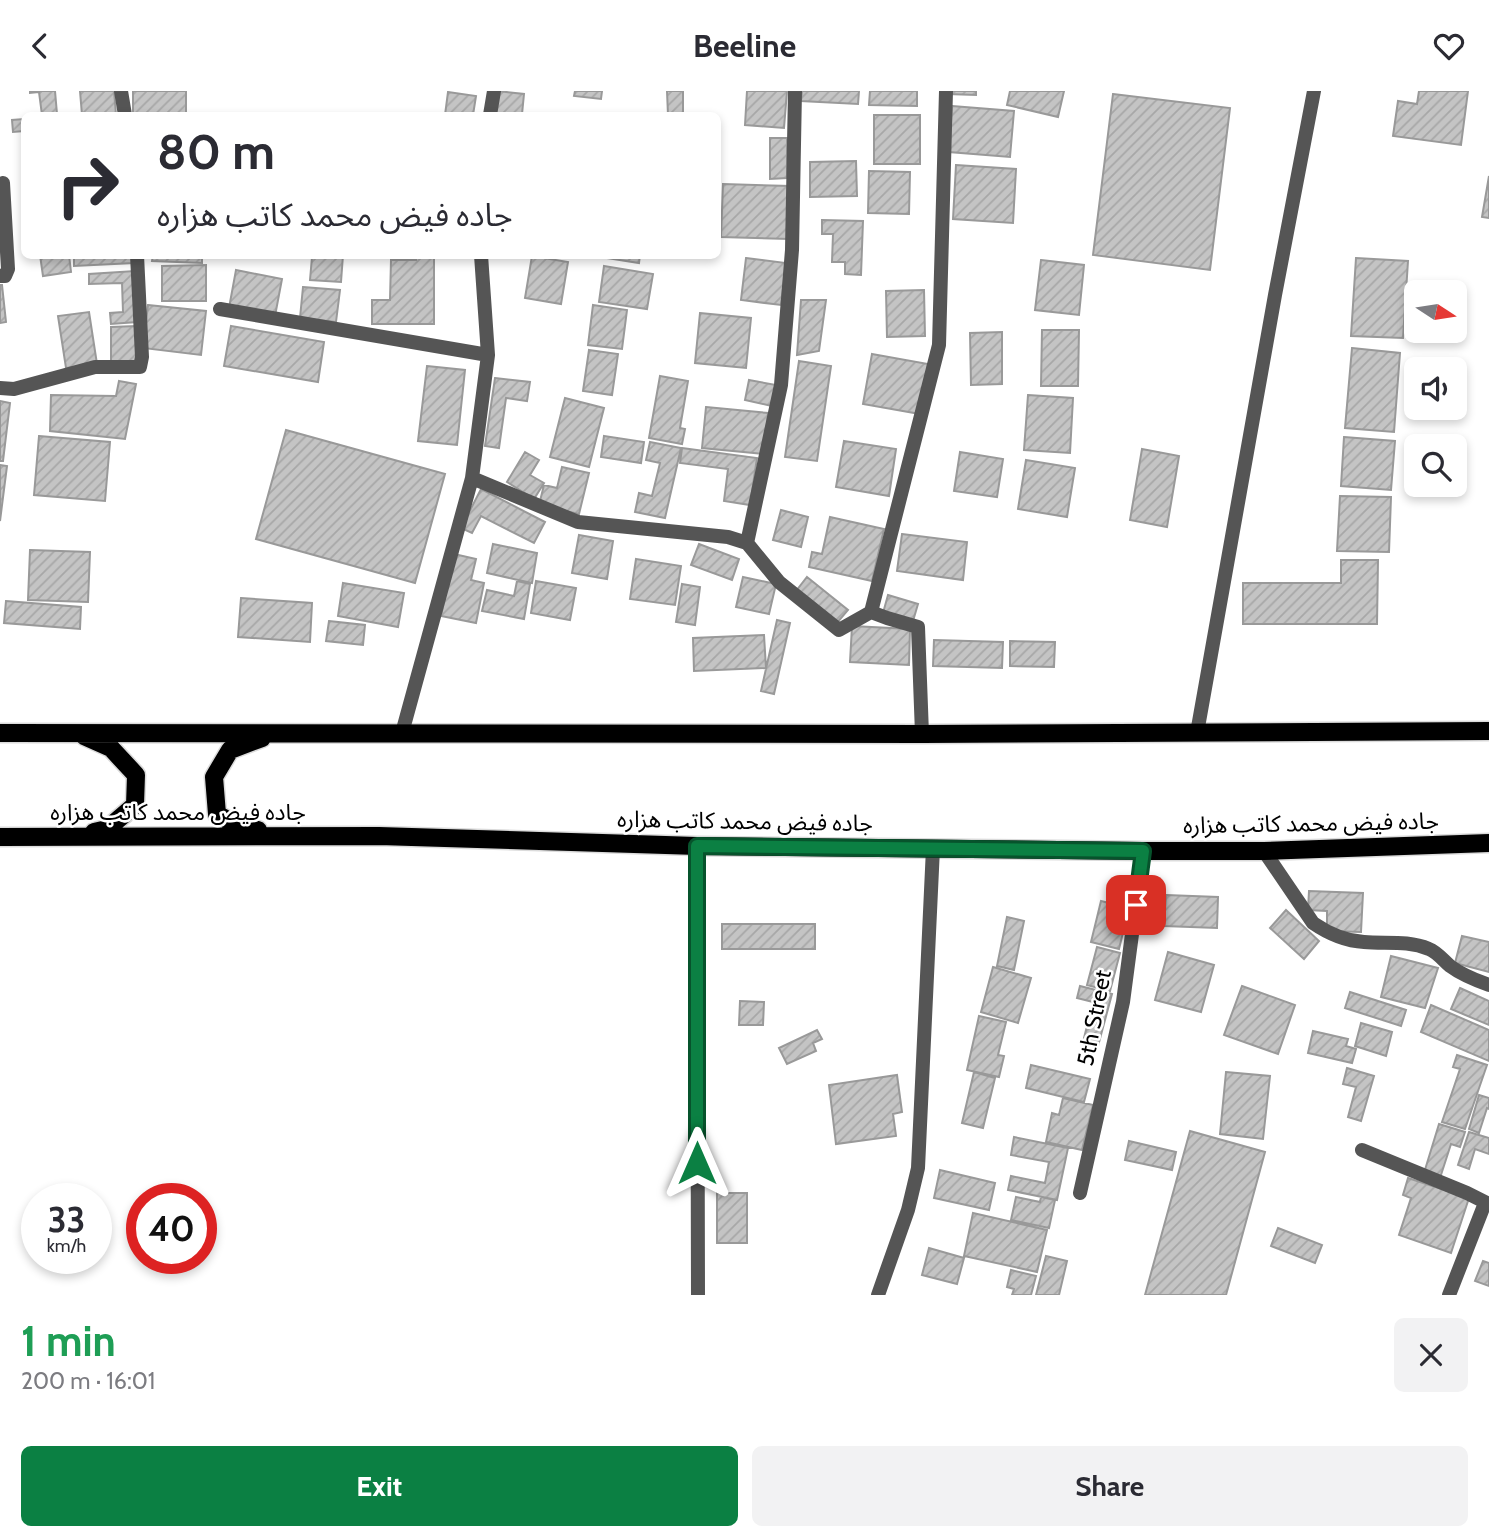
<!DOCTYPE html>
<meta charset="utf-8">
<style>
body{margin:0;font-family:Cabin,"Noto Sans Arabic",sans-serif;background:#f2f2f3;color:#2b2b33;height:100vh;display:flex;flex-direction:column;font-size:26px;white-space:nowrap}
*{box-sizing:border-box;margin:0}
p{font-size:23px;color:#7c7c81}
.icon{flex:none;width:38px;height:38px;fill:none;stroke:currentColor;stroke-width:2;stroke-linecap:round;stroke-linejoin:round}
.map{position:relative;height:1204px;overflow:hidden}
.sheet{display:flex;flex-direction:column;background:#fff;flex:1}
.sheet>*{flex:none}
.guide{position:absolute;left:21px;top:21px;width:700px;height:147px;border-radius:10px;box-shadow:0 4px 10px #0003;background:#fff;color:#2b2b33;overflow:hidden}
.needle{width:46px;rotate:102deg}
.controls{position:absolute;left:1404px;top:189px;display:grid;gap:14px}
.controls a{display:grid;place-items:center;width:63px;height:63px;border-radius:10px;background:#fff;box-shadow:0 4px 10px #0003;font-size:35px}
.speed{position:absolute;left:21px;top:1092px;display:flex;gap:14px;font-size:35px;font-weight:700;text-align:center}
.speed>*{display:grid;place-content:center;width:91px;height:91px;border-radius:50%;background:#fff;box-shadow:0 4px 10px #0003;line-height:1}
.speed small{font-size:18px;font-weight:400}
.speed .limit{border:10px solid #d22;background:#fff;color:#111}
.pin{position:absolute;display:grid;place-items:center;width:60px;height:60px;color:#fff;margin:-30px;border-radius:14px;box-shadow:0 4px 10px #0006}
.me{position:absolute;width:77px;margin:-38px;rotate:0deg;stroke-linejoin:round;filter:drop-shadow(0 0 5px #0008)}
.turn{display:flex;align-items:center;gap:24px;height:147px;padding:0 21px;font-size:32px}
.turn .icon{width:91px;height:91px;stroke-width:2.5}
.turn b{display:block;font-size:49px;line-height:60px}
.round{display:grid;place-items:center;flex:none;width:74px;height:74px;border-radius:10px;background:#f2f2f3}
.summary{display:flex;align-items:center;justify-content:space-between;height:119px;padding:0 21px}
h1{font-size:42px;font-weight:700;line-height:52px;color:#1e9e55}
.action{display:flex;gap:14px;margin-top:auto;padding:14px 21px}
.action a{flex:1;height:80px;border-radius:10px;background:#0b8043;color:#fff;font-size:28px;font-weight:700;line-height:80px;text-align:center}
.action a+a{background:#f2f2f3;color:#2b2b33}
header{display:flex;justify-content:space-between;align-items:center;height:91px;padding:0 21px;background:#fff;font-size:32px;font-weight:700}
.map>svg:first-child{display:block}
.building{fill:url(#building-hatch);stroke:#999;stroke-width:2}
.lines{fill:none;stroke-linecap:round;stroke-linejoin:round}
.primary-casing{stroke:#dbdbdb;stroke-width:21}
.minor{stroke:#555;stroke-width:14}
.tertiary{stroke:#555;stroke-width:14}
.primary{stroke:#000;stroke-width:18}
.route-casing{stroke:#07532c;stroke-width:18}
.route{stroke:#0b8043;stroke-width:12}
.labels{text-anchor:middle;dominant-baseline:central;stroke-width:5;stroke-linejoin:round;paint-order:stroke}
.street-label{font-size:23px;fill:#000;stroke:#fff}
</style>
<header><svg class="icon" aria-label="back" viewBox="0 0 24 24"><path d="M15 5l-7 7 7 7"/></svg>Beeline<svg class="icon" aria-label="heart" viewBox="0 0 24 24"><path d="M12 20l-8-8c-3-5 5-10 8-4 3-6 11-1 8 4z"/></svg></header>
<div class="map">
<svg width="1489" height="1204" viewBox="0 0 1489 1204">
<defs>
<pattern id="building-hatch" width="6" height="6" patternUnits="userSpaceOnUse" patternTransform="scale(1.75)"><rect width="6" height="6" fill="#c4c4c4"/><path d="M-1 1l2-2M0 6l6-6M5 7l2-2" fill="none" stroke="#a7a7a7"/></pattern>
</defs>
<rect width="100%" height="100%" fill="#fff"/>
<path class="building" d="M30,0H55L57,23L42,24L39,1L30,2Z
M80,0H114L116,23L82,24Z
M133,0H186V24H133Z
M498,0L524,3L522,23L515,22L514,24H495Z
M575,0H602L601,8L574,5Z
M667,0H683V24H668Z
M747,0H787L784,37L745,34Z
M802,0H859L858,13L801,10Z
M870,0H917V15L869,14Z
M947,0H976V4L947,3Z
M1010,0H1064L1058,26L1007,14Z
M1419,0H1468L1461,54L1393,45L1398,10L1417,13Z
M448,1L476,5L473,24H445Z
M1113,3L1230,17L1210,179L1093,164Z
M952,15L1014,20L1010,66L949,61Z
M874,24H920V73H874Z
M24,28V40L13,41L12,29Z
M770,47H787V87L770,88Z
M856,70L857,105L810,106V71Z
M956,74L1016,78L1013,132L953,128Z
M869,80L910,81L909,123L868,122Z
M1489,85V127L1482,126Z
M723,93L790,95L789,148L721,146Z
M822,129L863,130L861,184L845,183V171H832L833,143H822Z
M40,164H69L71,181L43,185Z
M74,164H134V172L74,175Z
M153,164H202V172L152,170Z
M343,164L341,191L310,189L312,166L297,165Z
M416,164H434V233H372V209H390L391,169H416Z
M600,164H640L639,172L600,166Z
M532,165L568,171L561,213L525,207Z
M746,167L786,172L781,214L741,209Z
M1356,167L1408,170L1403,247L1351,245Z
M1041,169L1084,174L1079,224L1035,219Z
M206,174V210H162V175Z
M604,175L653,183L647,218L599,211Z
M236,179L282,188L275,225L229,217Z
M135,180L137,231L111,233L110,222L123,221L122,192L89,193V183Z
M0,194H2L6,231L0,232Z
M303,196L340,199L336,231L300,227Z
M924,199L925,245L887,246L886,200Z
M801,209H826L819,260L797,264Z
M148,214L206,220L201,264L143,257Z
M593,214L627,219L622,258L588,254Z
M89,221L97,273L66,277L58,225Z
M700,222L751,227L746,277L695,272Z
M136,235V270L111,271V236Z
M231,235L324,251L318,291L224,275Z
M1042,239H1079L1078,295H1041Z
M1002,241V293L971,294L970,242Z
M1352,257L1400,262L1394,341L1345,337Z
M589,259L618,263L612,304L583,300Z
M872,263L928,273L920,323L863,313Z
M799,270L831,275L817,370L785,366Z
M427,275L465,279L457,354L418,350Z
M660,285L688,290L680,337L685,338L682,353L649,347Z
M495,287L530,291L527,310L506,307L499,357L485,355Z
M749,289L776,294L772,315L745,309Z
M119,290L136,293L125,348L50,340L51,304L116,305Z
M1028,304L1073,307L1070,362L1024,359Z
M565,307L604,317L589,376L550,366Z
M0,310L10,312L3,370H0Z
M706,316L768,322L764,363L702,357Z
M286,339L445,383L415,492L256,448Z
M39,345L110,351L105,410L34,404Z
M604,345L644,351L641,372L601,366Z
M1344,346L1395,350L1391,399L1341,395Z
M844,350L896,358L889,405L836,396Z
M650,351L681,357L665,427L635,421L639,402L652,405L660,372L646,369Z
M682,357L757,367L750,414L724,410L728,378L680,372Z
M1142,358L1179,365L1167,436L1130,429Z
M525,361L539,369L530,384L544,392L534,408L507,391Z
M960,361L1003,368L997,406L954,400Z
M1026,369L1075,377L1067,426L1018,418Z
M0,374L7,375L0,430Z
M562,376L589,382L579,423L539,414L544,394L557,397Z
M481,398L545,431L534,452L481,425L472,442L461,437Z
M1340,405L1391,406L1389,461L1337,460Z
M781,419L808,426L801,456L773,449Z
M830,426L884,438L872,490L809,476L812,461L822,463Z
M902,443L967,451L963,489L897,480Z
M579,444L613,450L607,488L572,482Z
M493,453L537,462L532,492L487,482Z
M699,453L739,468L732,489L691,474Z
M30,459L90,461L88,511L28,509Z
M454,463L476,468L471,489L484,492L476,532L441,525Z
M636,468L681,475L675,514L630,508Z
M1341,469H1378L1377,533H1243V492H1341Z
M743,486L776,493L769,523L736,516Z
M807,486L848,519L836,533L796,500Z
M517,490L530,493L524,528L482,520L487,499L514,505Z
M536,490L576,497L570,529L531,522Z
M343,492L404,502L398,536L338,525Z
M682,493L700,496L695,534L676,531Z
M888,504L918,513L913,530L883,522Z
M241,507L312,512L310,551L238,546Z
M6,510L81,516L80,538L4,532Z
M777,529L790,532L774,603L761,600Z
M329,530L365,534L363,554L326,550Z
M852,535L910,538L909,574L850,571Z
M764,544L766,577L694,580L693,547Z
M934,549L1003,551L1002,577L933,575Z
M1010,550L1055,551L1054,576L1010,575Z
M1309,800L1363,802L1361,841L1327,840V820L1308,819Z
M1166,804L1218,806L1217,837L1164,835Z
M1101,810L1129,817L1119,858L1091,851Z
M1286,819L1319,850L1304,868L1270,837Z
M1007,826L1024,830L1014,879L997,875Z
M722,833H815V858H722Z
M1462,845L1489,851V881L1455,872Z
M1097,856L1120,862L1110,900L1087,894Z
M1168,861L1214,874L1201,921L1155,909Z
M1391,865L1438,877L1425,917L1381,906Z
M993,876L1031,887L1018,932L981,921Z
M1080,895L1112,903L1098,955L1083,951L1093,911L1077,907Z
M1242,895L1295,914L1278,963L1224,944Z
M1460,897L1489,910V934L1451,918Z
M1350,901L1406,919L1401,935L1345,917Z
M740,910L764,911L763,934H739Z
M1431,914L1489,939V970L1421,941Z
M979,925L1006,931L998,964L1004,965L999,986L967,979Z
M1361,932L1392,941L1386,965L1355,955Z
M817,939L822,948L813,952L816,960L787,973L779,957Z
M1313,940L1348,948L1346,955L1356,958L1352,972L1308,962Z
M1457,964L1487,974L1465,1038L1442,1031L1460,978L1453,976Z
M1031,974L1090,988L1084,1011L1026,997Z
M1347,977L1374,985L1361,1030L1348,1026L1356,996L1343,993Z
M974,981L995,987L983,1037L962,1032Z
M1226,981L1270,985L1263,1048L1220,1043Z
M897,984L902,1021L893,1023L896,1045L836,1053L829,994Z
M1479,1004L1489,1007V1018L1487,1017L1479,1042L1469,1038Z
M1063,1007L1093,1014L1082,1059L1046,1051L1052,1022L1059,1024Z
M1439,1033L1465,1041L1460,1056L1451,1053L1440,1087L1424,1082Z
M1190,1040L1265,1061L1226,1204H1145Z
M1469,1041L1489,1047V1063L1475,1058L1469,1078L1458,1074Z
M1014,1046L1068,1057L1057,1109L1008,1099L1011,1085L1045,1092L1049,1071L1011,1064Z
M1129,1050L1176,1061L1172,1079L1125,1069Z
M940,1079L995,1092L989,1119L934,1107Z
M1408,1087L1469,1107L1451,1162L1399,1144L1411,1107L1403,1104Z
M717,1102H747V1152H717Z
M1016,1106L1040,1111L1041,1106L1055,1109L1049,1137L1011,1129Z
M973,1122L1047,1139L1037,1181L964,1165Z
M1278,1137L1322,1154L1315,1172L1271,1155Z
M929,1157L964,1167L957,1193L922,1184Z
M1046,1165L1067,1170L1059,1204H1036Z
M1483,1170L1489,1172V1195L1475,1190Z
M1011,1179L1036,1185L1031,1204H1012L1014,1198L1007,1196Z"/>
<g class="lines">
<defs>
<path id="primary" d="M0,642L922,643L1489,640
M84,645L111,657L136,684L135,714L107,738L94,741
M258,739L238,735L217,723L214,686L230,659L262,647
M0,746L379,745L697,755L1143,760H1264L1489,752"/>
</defs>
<use href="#primary" class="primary-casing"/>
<path class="minor" d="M121,0L125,24
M490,24L494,0
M0,185H5L8,178L3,92
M220,218L488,264
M0,297L14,298L95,276H140L142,266L137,164
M472,387L578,431L728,446L747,452L779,491L839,539L871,521L887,527L918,536L922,643
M747,452L781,294L792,159L795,0
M871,521L939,254L946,0
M402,642L472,387L488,264L481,164
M1197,642L1275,204L1314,0
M1264,760L1313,832C1329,843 1345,850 1364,851C1386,853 1407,849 1429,858C1437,861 1443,869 1450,875C1462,884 1475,889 1489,894
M1362,1059L1467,1102L1489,1113
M1080,1102L1123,911L1143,760
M878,1204L908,1119L918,1077L933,757
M1449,1204L1485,1112"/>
<path class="tertiary" d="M697,755L698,1204"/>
<use href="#primary" class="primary"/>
</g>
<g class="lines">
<defs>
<path id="route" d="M697,1072V755L1143,760L1136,814"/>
</defs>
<use href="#route" class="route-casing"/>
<use href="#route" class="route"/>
</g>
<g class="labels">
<g class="street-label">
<text x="178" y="721">جاده فیض محمد کاتب هزاره</text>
<text transform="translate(745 730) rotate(1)">جاده فیض محمد کاتب هزاره</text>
<text transform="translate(1311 732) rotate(-1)">جاده فیض محمد کاتب هزاره</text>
<text transform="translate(1094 927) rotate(-79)">5th Street</text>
</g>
</g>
</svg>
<div class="controls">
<a><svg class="needle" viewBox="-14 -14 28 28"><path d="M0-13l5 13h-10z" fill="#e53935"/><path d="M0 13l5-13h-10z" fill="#7c7c81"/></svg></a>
<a><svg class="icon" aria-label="sound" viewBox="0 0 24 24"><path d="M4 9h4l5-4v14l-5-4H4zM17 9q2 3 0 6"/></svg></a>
<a><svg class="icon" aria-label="search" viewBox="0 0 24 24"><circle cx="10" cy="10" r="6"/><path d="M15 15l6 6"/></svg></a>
</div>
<div class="speed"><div>33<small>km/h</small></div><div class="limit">40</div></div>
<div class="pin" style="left:1136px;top:814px;background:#d93025"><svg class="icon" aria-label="arrive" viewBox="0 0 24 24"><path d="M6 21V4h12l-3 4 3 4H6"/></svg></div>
<svg class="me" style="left:697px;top:1072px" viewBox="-20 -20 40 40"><path d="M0-17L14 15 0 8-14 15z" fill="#0b8043" stroke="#fff" stroke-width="4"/></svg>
<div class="guide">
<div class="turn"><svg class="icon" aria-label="right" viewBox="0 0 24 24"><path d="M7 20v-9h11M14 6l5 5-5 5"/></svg><div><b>80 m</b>جاده فیض محمد کاتب هزاره</div></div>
</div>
</div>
<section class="sheet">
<div class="summary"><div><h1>1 min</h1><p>200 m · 16:01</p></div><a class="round"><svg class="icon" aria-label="close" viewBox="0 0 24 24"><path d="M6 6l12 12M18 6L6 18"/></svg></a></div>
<div class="action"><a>Exit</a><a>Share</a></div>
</section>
